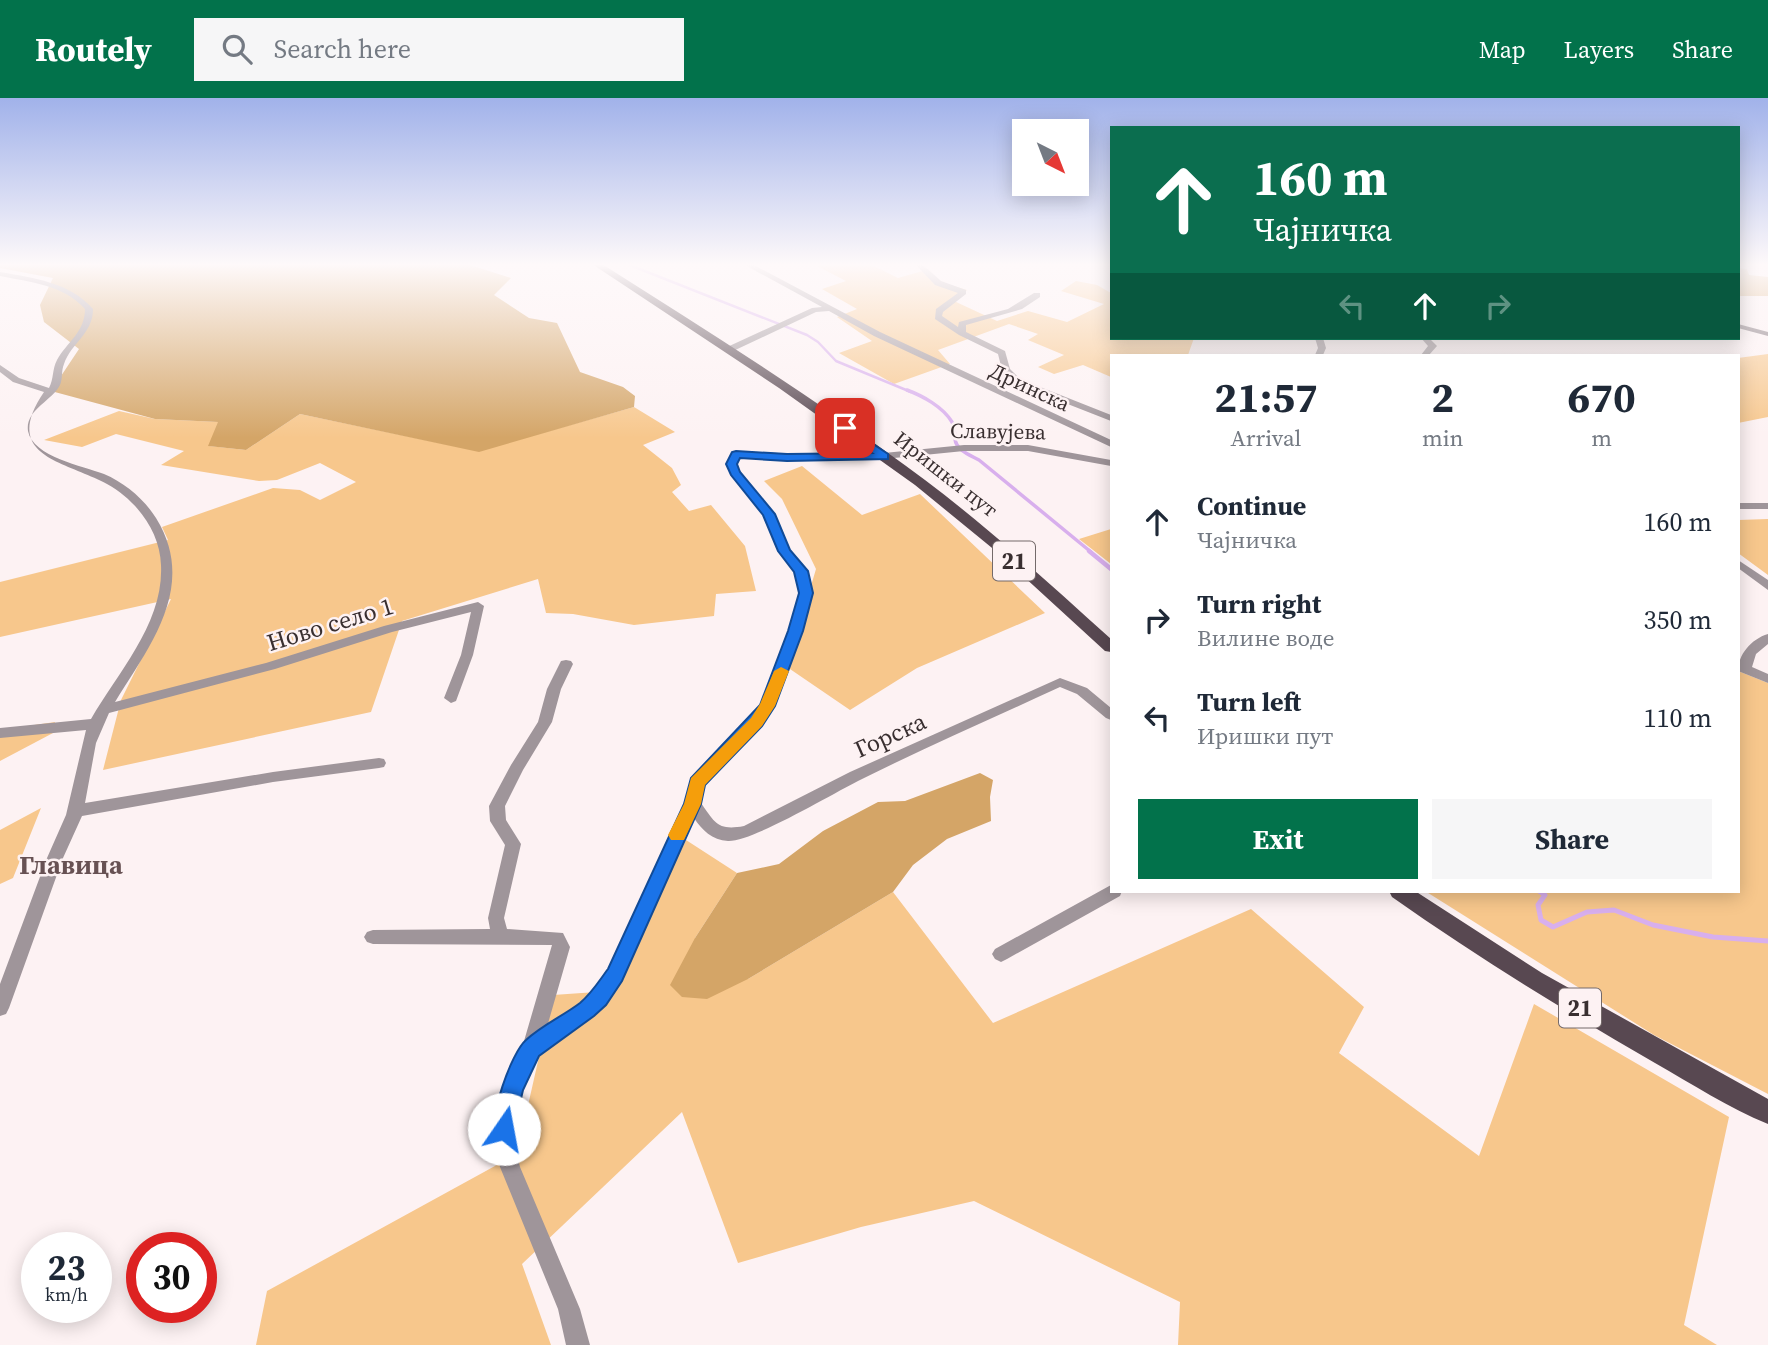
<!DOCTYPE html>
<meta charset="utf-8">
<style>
body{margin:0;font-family:"Source Serif 4",serif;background:#f6f6f7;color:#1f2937;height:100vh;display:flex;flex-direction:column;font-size:26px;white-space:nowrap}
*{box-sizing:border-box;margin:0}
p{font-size:23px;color:#747a83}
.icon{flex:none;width:38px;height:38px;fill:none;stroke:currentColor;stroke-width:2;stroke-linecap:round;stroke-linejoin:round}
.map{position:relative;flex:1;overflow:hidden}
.sheet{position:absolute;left:1110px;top:256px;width:630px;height:539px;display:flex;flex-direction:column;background:#fff;border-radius:0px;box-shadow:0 4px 18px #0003}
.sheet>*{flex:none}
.banner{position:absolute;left:1110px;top:28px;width:630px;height:214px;border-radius:0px;box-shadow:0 4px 18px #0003;background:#0b6e4f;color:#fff;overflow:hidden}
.needle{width:46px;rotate:138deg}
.buttons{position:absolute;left:1012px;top:21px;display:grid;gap:14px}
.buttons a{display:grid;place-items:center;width:77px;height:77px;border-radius:0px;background:#fff;box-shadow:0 4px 18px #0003;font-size:35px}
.speed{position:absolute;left:21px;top:1134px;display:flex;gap:14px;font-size:35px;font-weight:700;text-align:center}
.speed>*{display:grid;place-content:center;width:91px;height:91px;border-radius:50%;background:#fff;box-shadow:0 4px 18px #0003;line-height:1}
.speed small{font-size:18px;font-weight:400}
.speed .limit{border:10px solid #d22;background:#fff;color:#111}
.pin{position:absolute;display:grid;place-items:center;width:60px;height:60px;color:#fff;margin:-30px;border-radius:14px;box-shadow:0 4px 10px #0006}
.me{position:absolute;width:77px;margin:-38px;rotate:12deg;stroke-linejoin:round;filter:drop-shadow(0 0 5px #0008)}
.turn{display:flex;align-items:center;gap:24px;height:147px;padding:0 28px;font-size:32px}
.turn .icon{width:91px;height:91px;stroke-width:2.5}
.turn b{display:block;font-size:49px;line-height:60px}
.lanes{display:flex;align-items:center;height:66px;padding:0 28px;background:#0003;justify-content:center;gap:35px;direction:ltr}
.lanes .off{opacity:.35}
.eta{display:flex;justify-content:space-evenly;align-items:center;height:119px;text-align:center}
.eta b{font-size:42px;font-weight:700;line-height:49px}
.action{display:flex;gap:14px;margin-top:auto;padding:14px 28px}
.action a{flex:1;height:80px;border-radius:0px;background:#02724b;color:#fff;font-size:28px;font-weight:700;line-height:80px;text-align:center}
.action a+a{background:#f6f6f7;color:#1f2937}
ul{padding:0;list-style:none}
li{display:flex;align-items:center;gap:21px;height:98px;padding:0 28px}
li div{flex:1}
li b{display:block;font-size:26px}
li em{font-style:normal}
header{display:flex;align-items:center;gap:42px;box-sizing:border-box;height:98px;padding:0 35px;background:#02724b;color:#fff}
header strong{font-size:33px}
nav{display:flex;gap:38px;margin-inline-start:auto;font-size:24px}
.search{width:490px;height:63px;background:#f6f6f7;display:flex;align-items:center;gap:18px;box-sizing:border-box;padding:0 24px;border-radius:0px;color:#747a83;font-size:26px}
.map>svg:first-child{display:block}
.green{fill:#f7c78c}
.forest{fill:#d4a567}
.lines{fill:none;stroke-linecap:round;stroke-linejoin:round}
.stream-far3{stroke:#d8afed;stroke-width:2.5}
.stream-far2{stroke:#d8afed;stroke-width:3.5}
.stream-far1{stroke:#d8afed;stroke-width:4.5}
.stream{stroke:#d8afed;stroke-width:5}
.street{fill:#9f959a;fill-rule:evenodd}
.secondary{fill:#75686f;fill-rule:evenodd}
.primary{fill:#584851;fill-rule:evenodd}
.route{fill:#1a73e8;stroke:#114b97;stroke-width:2}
.slow{fill:#f59e0b}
.labels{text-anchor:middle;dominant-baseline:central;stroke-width:5;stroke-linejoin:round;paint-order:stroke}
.far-street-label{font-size:21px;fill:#392f30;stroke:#fdf2f3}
.shield{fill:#fdf2f3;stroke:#746a6a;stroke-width:2}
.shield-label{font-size:23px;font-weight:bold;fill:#392f30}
.street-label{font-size:24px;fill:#392f30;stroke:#fdf2f3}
.neighbourhood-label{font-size:26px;font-weight:bold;fill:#675153;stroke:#fdf2f3}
</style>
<header>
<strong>Routely</strong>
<div class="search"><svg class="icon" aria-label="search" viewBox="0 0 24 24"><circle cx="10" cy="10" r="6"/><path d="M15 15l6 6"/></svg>Search here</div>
<nav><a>Map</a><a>Layers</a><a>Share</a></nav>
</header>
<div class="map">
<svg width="1768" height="1247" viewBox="0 0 1768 1247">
<rect width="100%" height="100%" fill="#fdf2f3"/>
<path class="green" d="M823,166H870L898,180L926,172L940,184L967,192L954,203L997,223L1028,213L1067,224L1104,206L1061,193L1076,183L1097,187L1111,195V240H1194L1188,257H1111V279L1083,267L1054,276L1038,269L1064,257L1028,242L1038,236L1009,226L938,252L950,266L894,286L839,255L872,243L837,219L857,211L822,191L846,183L817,168Z
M1768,256V319L1738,325V260Z
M634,309L675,334L643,347L672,370L681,387L672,394L689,413L711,407L745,448L756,493L716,496L714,518L634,527L573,516L546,515L538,481L402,523L371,614L103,672L121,602L171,501L0,539V484L168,442L162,429L273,390L300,392L320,402L356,384L320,365L277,382L259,383L161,367L184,353L116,336L82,349L44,342L119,313L155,321L219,324L209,348L246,352L300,316L478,353Z
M802,368L862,417L920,396L1045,515L917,570L850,612L787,569L816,471L782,401L764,383Z
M1768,421V477L1738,455V422Z
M1111,431V466L1079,441Z
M1738,573L1768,585V996L1654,937L1425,793H1738Z
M55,624L53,635L0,663V632Z
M41,710L13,780L0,786V732Z
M686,742L737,775L695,840L748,881L893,794L993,925L1251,811L1364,909L1339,955L1479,1058L1534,906L1729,1019L1684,1227L1717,1247H1178L1180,1204L974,1103L861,1129L738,1165L682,1014L522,1166L551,1247H256L267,1193L517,1056L553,897L611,893Z"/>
<path class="forest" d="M0,166H467L511,180L494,197L529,220L557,225L580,274L623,289L635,298L634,309L479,354L300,316L246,352L208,348L218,324L155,321L51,293L79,251L44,224L40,207L53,180L0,170Z
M1738,170L1747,171L1749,177L1768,179V198H1738Z
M980,675L993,682L990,699L991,723L947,741L913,767L893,794L748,881L707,901L682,899L670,887L695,840L737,775L779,766L823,733L878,704L905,703Z"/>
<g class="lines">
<path class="stream-far3" d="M627,166L807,237L818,244L836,263L911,294"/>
<path class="stream-far2" d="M907,292C923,298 943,309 952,324C955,330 954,335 955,341C956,352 970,357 979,362L1091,454"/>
<path class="stream-far1" d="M1089,453L1111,471"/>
<path class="stream" d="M1539,793L1545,797L1538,807L1541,822L1553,829L1587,814L1614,812L1653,827L1713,839L1768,843"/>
<path class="street" d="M743,166H752L880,234L1111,342V349L874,238L829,213L816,214L731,254H725V250L812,210L822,209Z
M915,166H922L941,183L966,192V196L943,214L942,218L958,229L959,224L1008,211L1034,195H1040V199L1022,211L966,227V234L1005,253L1010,271L1020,281L1111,317V323L1014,285L1002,272L998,256L959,237L935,221L936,211L958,195L935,187Z
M0,174C33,180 70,184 93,211C93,236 71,245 64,266C61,273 63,280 60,287C52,303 25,312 28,333C33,359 83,368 104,376C125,385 144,401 156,420C198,488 150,547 115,604L266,565L384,528L478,504L484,508L473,557L456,603L451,605L444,600L461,557L471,514L392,534L275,571L109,615L96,645L85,705L273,674L379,660L384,661L386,665L384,669L379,670L273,684L82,718L63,760L9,910L6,916L0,918V886L47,760L66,717L86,632L0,640V630L91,621C118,574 164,525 161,467C160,433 136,402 107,386C65,363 0,359 44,294L13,284L0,274V267L19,280L49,290C54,281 52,271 57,262C67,244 85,234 85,211C64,187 30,184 0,178Z
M1315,240H1323L1326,250L1323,257H1315L1318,250Z
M1421,240H1429L1437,248L1429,257H1421L1428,248Z
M964,347H1028L1111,362V368L1028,353H964L884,361L818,363L740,359L737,366L740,374L774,417L789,452L807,473L812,495L801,533L774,608L761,627L704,687L701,705C715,725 718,733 744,728L850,674L1060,580L1087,590L1111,610V622L1106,620L1077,596L1060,589C993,620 924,650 858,683C832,696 752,744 728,743C712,742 702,732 694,720L621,883L593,918L538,957L522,993L516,1018L514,1044L520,1069L580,1211L590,1247H566L558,1211L500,1069L494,1044L496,1018L502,992L522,950L552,847L373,846L367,844L364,839L367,834L373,832L490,831L488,820L505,747L490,723L489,708L511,667L538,624L547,591L561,563L566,562L571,563L573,566L561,591L552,624L523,672L505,708L506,722L521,746L504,820L507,831L563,835L570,849L547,929L581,906L609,871L685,706L692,681L751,621L760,607L789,533L800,495L795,474L778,453L764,418L731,377L727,366L732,354L736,353L818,357L884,355Z
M1738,405H1768V411H1738Z
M1738,462L1768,482V492L1738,470Z
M1768,536V546L1756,556L1752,569L1768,576V585L1738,573C1738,557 1751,541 1768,536Z
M1111,787V793H1122L1120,798L1007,861L1001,864L995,861L992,856L995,851Z"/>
<path class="secondary" d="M1738,226L1768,234V238L1738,230Z"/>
<path class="primary" d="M592,166H602C711,235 821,304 925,382C990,431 1050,486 1111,541V554L1105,553L997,454L915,387L779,290Z
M1389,793H1415L1542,875L1768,1001V1026C1729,1010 1692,986 1655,965C1565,913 1477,859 1392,799Z"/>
</g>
<linearGradient id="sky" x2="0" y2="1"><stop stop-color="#a1b2ea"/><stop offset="0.49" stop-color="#fef9fa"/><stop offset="1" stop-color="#fef9fa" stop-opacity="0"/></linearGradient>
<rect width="1768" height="340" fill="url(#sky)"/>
<path class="route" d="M845,327L888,356V361L787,363L740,360L737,366L740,374L775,416L790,452L808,473L813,495L803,533L775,608L762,628L705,687L701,706L622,883L606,907L594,918L539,958L523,992L512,1039L504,1042L496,1039C488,1021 511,955 526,942C542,927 563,918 580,905C592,895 599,883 608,871L684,706L691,680L760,607L788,533L799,495L794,474L778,453L763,417L731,377L726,366L732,354L736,353L787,356L872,355L841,333V328Z"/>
<path class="slow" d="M781,569L789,573L775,608L762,628L705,687L701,706L684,742H671L668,737L684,706L691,680L751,620L760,606L774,573Z"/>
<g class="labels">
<g class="far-street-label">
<text transform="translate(1030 289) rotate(25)">Дринска</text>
<text transform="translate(998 333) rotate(1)">Славујева</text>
<text transform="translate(946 376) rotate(38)">Иришки пут</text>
</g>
<g class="shield">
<rect x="993" y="443.5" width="42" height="39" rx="5"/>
<rect x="1559" y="890.5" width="42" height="39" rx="5"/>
</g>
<g class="shield-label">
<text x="1014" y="463">21</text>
<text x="1580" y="910">21</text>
</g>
<g class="street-label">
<text transform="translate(330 526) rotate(-17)">Ново село 1</text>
<text transform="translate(890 637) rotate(-24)">Горска</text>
</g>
<g class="neighbourhood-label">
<text x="71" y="767">Главица</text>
</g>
</g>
</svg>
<div class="buttons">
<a><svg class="needle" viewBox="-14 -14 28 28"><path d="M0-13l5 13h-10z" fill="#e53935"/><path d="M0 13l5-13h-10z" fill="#747a83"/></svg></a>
</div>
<div class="speed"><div>23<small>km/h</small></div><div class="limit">30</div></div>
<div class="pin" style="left:845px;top:330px;background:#d93025"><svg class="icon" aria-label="arrive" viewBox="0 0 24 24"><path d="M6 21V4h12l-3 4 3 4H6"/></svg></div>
<svg class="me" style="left:504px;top:1031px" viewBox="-20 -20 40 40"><circle r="19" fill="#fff"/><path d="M0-13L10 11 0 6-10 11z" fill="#1a73e8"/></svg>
<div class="banner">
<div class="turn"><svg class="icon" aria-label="ahead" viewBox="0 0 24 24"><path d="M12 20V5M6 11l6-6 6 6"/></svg><div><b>160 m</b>Чајничка</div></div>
<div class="lanes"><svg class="icon off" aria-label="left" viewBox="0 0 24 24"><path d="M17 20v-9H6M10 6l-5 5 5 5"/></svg><svg class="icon" aria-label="ahead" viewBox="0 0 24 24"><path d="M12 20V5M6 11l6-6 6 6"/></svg><svg class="icon off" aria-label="right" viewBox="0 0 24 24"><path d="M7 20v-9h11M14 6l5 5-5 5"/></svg></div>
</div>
<section class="sheet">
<div class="eta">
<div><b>21:57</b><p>Arrival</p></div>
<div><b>2</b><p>min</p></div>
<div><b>670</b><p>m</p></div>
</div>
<ul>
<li><svg class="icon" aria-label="ahead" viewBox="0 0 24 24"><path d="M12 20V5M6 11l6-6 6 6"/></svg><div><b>Continue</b><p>Чајничка</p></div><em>160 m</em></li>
<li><svg class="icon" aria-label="right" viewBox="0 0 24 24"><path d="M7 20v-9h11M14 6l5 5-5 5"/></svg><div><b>Turn right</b><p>Вилине воде</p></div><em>350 m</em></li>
<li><svg class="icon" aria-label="left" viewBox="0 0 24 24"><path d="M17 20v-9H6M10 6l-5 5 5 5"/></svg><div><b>Turn left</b><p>Иришки пут</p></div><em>110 m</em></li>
</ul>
<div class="action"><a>Exit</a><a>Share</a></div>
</section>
</div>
